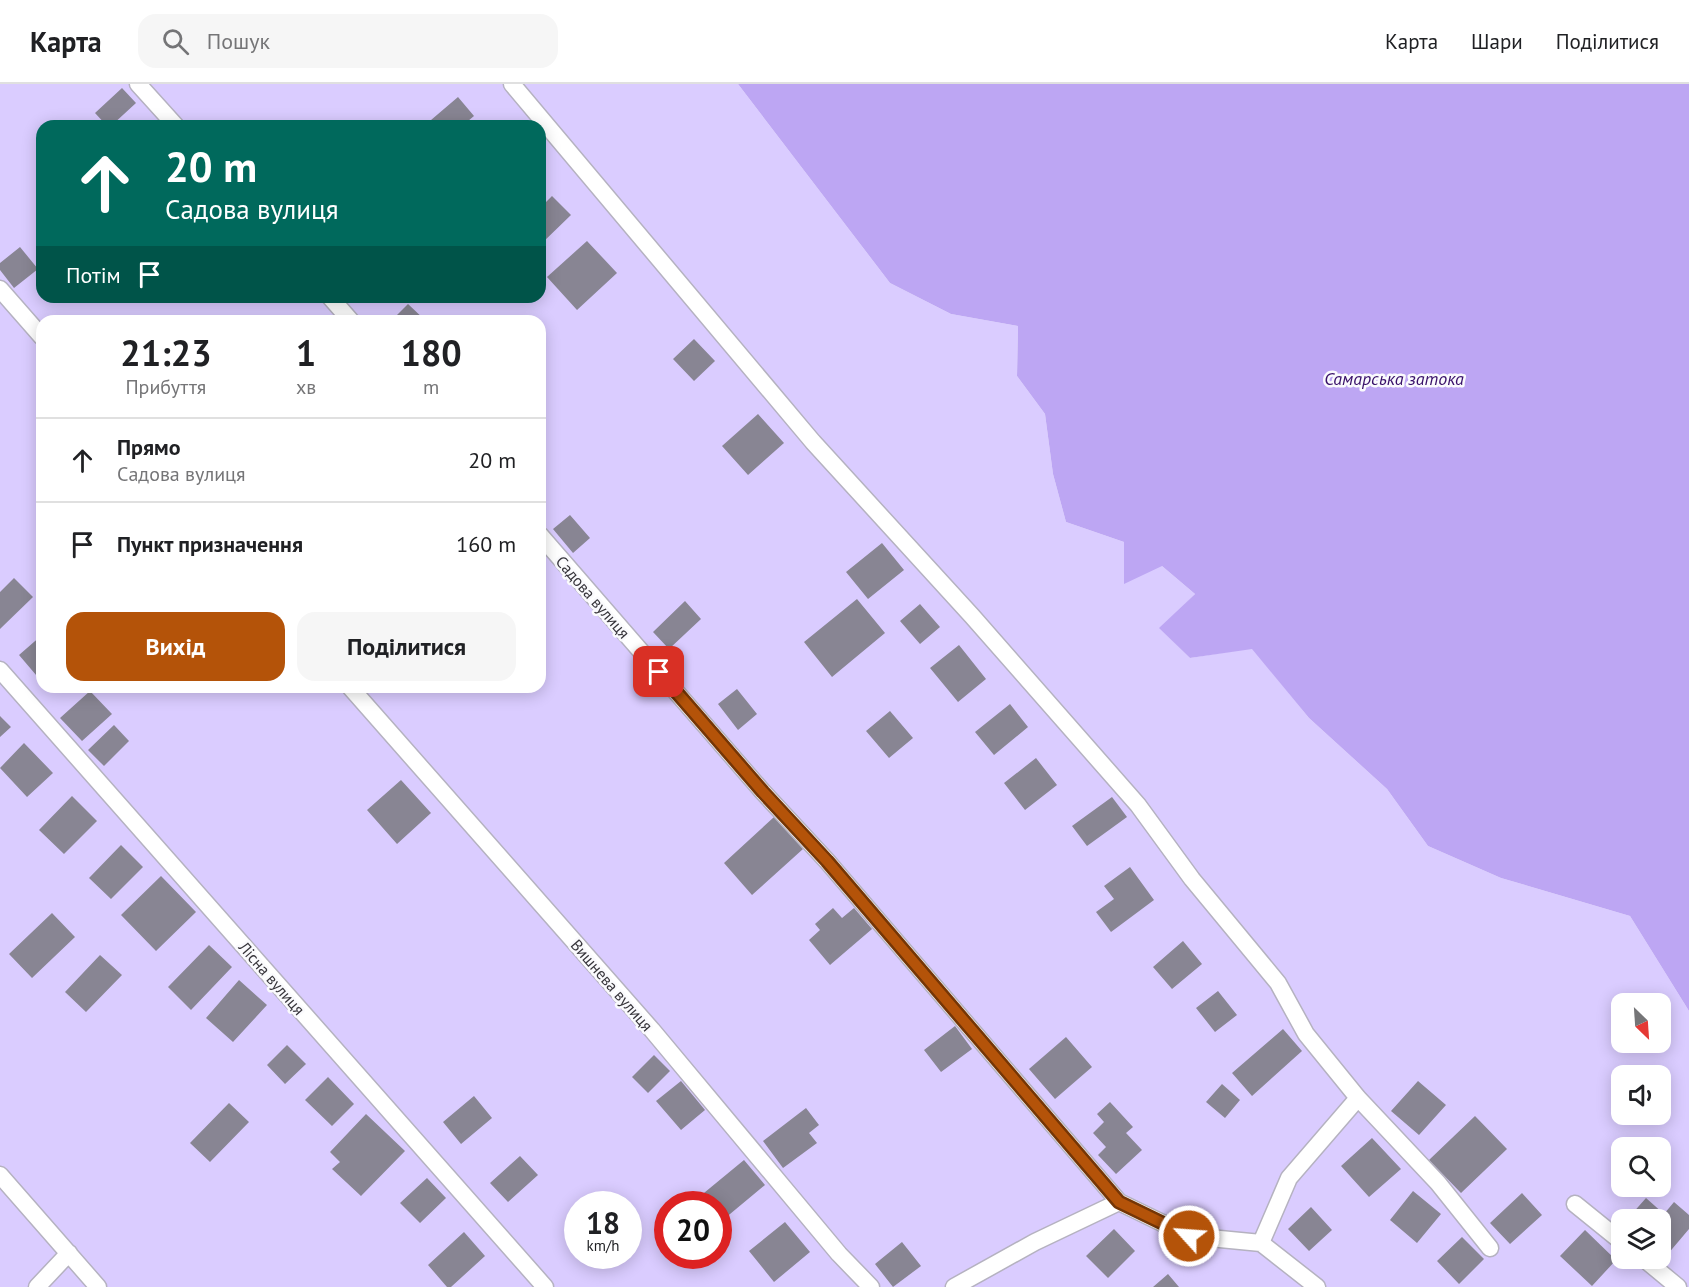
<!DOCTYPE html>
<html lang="uk">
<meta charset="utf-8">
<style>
body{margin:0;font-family:"PT Sans",sans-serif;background:#f6f6f6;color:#202124;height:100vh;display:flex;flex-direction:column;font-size:22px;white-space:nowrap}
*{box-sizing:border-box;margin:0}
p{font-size:20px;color:#757577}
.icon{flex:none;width:33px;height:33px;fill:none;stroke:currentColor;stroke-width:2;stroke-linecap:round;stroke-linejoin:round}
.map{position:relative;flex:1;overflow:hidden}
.side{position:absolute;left:36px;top:231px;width:510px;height:378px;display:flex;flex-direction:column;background:#fff;border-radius:18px;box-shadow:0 3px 15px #0003}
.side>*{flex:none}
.guide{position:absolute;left:36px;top:36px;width:510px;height:183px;border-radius:18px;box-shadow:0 3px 15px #0003;background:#00695c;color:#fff;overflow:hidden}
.needle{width:39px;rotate:155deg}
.tools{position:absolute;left:1611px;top:909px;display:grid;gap:12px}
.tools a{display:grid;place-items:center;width:60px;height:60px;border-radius:12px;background:#fff;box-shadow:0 3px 15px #0003;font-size:30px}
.speed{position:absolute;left:564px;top:1107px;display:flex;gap:12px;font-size:30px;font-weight:700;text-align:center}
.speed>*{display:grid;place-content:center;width:78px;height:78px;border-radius:50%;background:#fff;box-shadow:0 3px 15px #0003;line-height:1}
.speed small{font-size:15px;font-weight:400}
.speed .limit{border:9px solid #d22;background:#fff;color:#111}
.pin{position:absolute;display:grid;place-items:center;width:51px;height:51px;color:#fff;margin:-26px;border-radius:12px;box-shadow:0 3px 9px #0006}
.me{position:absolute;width:66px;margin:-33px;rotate:296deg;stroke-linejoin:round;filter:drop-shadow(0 0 4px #0008)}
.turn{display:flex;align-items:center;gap:21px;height:126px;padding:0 30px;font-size:27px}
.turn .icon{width:78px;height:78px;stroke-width:2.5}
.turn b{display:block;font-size:42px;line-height:51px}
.then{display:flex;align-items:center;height:57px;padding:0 30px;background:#0003;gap:12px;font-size:22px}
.eta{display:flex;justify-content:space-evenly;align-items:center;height:102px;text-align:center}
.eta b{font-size:36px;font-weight:800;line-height:42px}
.primary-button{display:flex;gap:12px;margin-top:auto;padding:12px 30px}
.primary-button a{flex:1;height:69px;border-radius:18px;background:#b45309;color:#fff;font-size:24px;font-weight:800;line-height:69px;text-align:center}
.primary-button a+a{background:#f6f6f6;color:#202124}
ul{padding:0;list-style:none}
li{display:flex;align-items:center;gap:18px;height:84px;padding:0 30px;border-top:2px solid #e0e0e0}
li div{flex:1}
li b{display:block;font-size:22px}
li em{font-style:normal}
header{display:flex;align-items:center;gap:36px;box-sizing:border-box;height:84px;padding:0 30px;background:#fff;border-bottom:2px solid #e0e0e0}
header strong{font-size:28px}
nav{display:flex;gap:33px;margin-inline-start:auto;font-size:21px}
.search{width:420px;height:54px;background:#f6f6f6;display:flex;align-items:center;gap:15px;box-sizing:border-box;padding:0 21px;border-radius:18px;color:#757577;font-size:22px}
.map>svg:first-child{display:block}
.green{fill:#daccff;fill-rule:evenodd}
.water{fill:#bda6f3}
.building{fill:#888593}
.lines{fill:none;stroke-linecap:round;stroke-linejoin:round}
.service-casing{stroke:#b5b2c0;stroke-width:19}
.service{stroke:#fff;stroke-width:16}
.route-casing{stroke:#753606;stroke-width:15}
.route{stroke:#b45309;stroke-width:10}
.labels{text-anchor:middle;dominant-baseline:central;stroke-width:5;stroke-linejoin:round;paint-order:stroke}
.street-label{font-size:16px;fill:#37353b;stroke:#fafafd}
.water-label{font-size:18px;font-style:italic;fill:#381069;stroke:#fafafd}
</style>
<header>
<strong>Карта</strong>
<div class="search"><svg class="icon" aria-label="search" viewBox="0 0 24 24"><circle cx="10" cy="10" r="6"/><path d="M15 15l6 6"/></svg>Пошук</div>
<nav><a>Карта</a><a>Шари</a><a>Поділитися</a></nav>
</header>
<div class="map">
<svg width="1689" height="1203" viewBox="0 0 1689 1203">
<rect width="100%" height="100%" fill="#fafafd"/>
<path class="green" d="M0,0H738L890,199L951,230L1018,242L1017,292L1045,330L1053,390L1066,438L1124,458L1162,482L1195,510L1160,544L1190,574L1252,564L1309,634L1387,705L1428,762L1501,794L1630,832L1689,927V1203H0ZM42,42H540V213H42ZM42,237H540V603H42ZM1622,920H1660V958H1622ZM1622,992H1660V1030H1622ZM1622,1064H1660V1102H1622ZM578,1120H628V1172H578ZM668,1120H718V1172H668ZM1622,1136H1660V1174H1622Z"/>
<path class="water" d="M738,0H1689V927L1630,832L1501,794L1428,762L1387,705L1309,634L1252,565L1190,574L1159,544L1195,510L1162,482L1124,500V458L1066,438L1053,390L1045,330L1017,292L1018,242L951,230L890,199Z"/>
<path class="building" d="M122,4L136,19L111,42H107L95,29Z
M458,13L474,32L462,42H424Z
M552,112L571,131L540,161V124Z
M587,157L617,189L577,226L547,193Z
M20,163L38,185L14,204L0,186V179Z
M408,220L426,237H391Z
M694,255L715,277L694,297L673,275Z
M758,330L784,359L748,391L722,362Z
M570,431L590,454L573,469L553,445Z
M882,459L904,486L868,515L846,488Z
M14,494L33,513L0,545V508Z
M857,515L885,549L832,593L804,558Z
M685,517L701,535L669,565L653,548Z
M920,520L940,543L920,560L900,537Z
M42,551V598L19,571Z
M959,561L986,595L958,618L930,584Z
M737,605L757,630L738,646L718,620Z
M90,607L112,630L82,657L60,634Z
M1010,620L1028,643L994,671L975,648Z
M890,627L913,654L889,674L866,647Z
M0,632L11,643L0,653Z
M114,641L129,657L104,682L88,666Z
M24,659L53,689L27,713L0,684Z
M1036,674L1057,701L1025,726L1004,699Z
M401,696L431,729L397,760L367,726Z
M72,712L97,737L64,770L39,746Z
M1112,713L1127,733L1087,762L1072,742Z
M774,733L803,765L752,811L724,779Z
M121,761L143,783L111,815L89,794Z
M1130,783L1154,816L1111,848L1096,828L1114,815L1104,802Z
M161,792L196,828L156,867L121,831Z
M833,824L842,834L854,824L872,845L830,881L809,856L820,846L815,840Z
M52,829L75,853L32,894L9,870Z
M1183,857L1202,880L1172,905L1153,883Z
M209,861L232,883L191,926L168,903Z
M100,871L122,891L86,928L65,908Z
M239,896L267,921L233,958L206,934Z
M1218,907L1237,931L1215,948L1196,924Z
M955,942L972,965L941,988L924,966Z
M1283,945L1302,967L1252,1012L1232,989Z
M1066,953L1092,983L1055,1015L1029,985Z
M287,961L306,980L285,1000L267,981Z
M654,971L670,987L648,1009L632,993Z
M328,993L354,1020L332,1042L305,1016Z
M681,997L705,1026L681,1046L656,1017Z
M1418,997L1446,1021L1419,1051L1391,1027Z
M1222,1000L1240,1016L1225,1034L1206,1018Z
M474,1012L492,1034L461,1060L443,1038Z
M1110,1018L1133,1043L1126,1049L1142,1066L1116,1090L1098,1071L1106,1063L1093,1049L1104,1038L1097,1030Z
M229,1019L249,1038L210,1078L190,1059Z
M806,1024L819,1041L809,1049L817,1059L783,1084L763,1057Z
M366,1030L405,1067L361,1112L332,1085L340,1078L330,1068Z
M1475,1032L1507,1065L1461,1109L1429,1076Z
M1372,1054L1401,1085L1369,1113L1341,1082Z
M520,1072L538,1091L508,1118L490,1099Z
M744,1076L765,1101L718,1140V1120H696L693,1118Z
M427,1094L446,1114L420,1139L400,1119Z
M1413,1107L1441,1130L1417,1159L1390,1136Z
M1522,1109L1542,1131L1510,1160L1490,1139Z
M1646,1114L1664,1130L1674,1118L1689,1131V1145L1667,1171L1660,1166V1136H1636L1631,1131Z
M1311,1123L1332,1146L1309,1167L1288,1145Z
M785,1138L810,1168L774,1198L749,1167Z
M1114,1145L1135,1167L1108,1194L1086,1172Z
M1585,1146L1616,1176L1592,1202L1560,1172Z
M464,1148L485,1172L451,1203H447L428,1181Z
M1462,1153L1484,1175L1459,1200L1437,1177Z
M902,1158L921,1182L893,1203L875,1180Z
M1168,1190L1179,1203H1153Z"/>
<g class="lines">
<defs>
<path id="service" d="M138,0L176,42
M512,0L813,358L972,532L1138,721L1192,795L1278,899L1306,950L1358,1014L1438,1099L1490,1164
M0,205L42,253
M330,213L351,237
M540,451L763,708L827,777L1119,1118
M0,586L545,1203
M350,603L652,946L839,1170L871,1203
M0,1091L98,1203
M1575,1120L1622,1158
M1261,1159L1317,1203
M1643,1174L1678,1203
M37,1203L69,1169
M954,1203L1035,1158L1119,1118L1189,1152L1261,1159L1289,1094L1358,1014"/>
</defs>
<use href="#service" class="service-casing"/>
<use href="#service" class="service"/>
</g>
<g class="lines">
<defs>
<path id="route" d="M659,588L763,708L827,777L1119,1118L1189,1152"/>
</defs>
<use href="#route" class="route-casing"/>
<use href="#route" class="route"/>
</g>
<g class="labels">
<g class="street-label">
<text transform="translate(593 513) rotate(49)">Садова вулиця</text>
<text transform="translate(272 894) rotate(49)">Лісна вулиця</text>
<text transform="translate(612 901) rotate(49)">Вишнева вулиця</text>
</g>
<g class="water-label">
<text x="1394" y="294">Самарська затока</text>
</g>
</g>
</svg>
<div class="tools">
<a><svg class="needle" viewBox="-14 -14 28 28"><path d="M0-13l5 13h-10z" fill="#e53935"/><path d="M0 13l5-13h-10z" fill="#757577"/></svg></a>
<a><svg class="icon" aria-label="sound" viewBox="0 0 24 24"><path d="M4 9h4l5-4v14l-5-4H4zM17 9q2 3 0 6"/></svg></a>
<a><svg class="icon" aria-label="search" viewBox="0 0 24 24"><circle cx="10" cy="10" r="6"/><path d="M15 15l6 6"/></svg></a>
<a><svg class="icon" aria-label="layers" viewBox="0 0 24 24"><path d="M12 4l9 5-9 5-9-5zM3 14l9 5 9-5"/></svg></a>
</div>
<div class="speed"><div>18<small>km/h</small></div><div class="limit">20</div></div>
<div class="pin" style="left:659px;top:588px;background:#d93025"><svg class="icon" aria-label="arrive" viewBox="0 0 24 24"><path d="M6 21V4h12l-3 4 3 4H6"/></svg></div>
<svg class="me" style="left:1189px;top:1152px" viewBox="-20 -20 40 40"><circle r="17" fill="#b45309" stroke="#fff" stroke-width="3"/><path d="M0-11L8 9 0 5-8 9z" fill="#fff"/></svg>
<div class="guide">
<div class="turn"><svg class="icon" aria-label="ahead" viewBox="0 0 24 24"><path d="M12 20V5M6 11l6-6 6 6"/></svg><div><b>20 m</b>Садова вулиця</div></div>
<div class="then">Потім<svg class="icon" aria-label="arrive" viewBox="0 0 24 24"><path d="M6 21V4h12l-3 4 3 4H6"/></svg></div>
</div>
<section class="side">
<div class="eta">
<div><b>21:23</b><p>Прибуття</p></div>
<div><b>1</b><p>хв</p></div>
<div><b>180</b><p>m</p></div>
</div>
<ul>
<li><svg class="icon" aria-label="ahead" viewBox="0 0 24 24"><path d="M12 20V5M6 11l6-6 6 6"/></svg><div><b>Прямо</b><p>Садова вулиця</p></div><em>20 m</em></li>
<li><svg class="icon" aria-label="arrive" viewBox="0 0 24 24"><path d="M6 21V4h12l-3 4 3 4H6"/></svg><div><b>Пункт призначення</b></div><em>160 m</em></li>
</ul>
<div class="primary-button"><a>Вихід</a><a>Поділитися</a></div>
</section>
</div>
